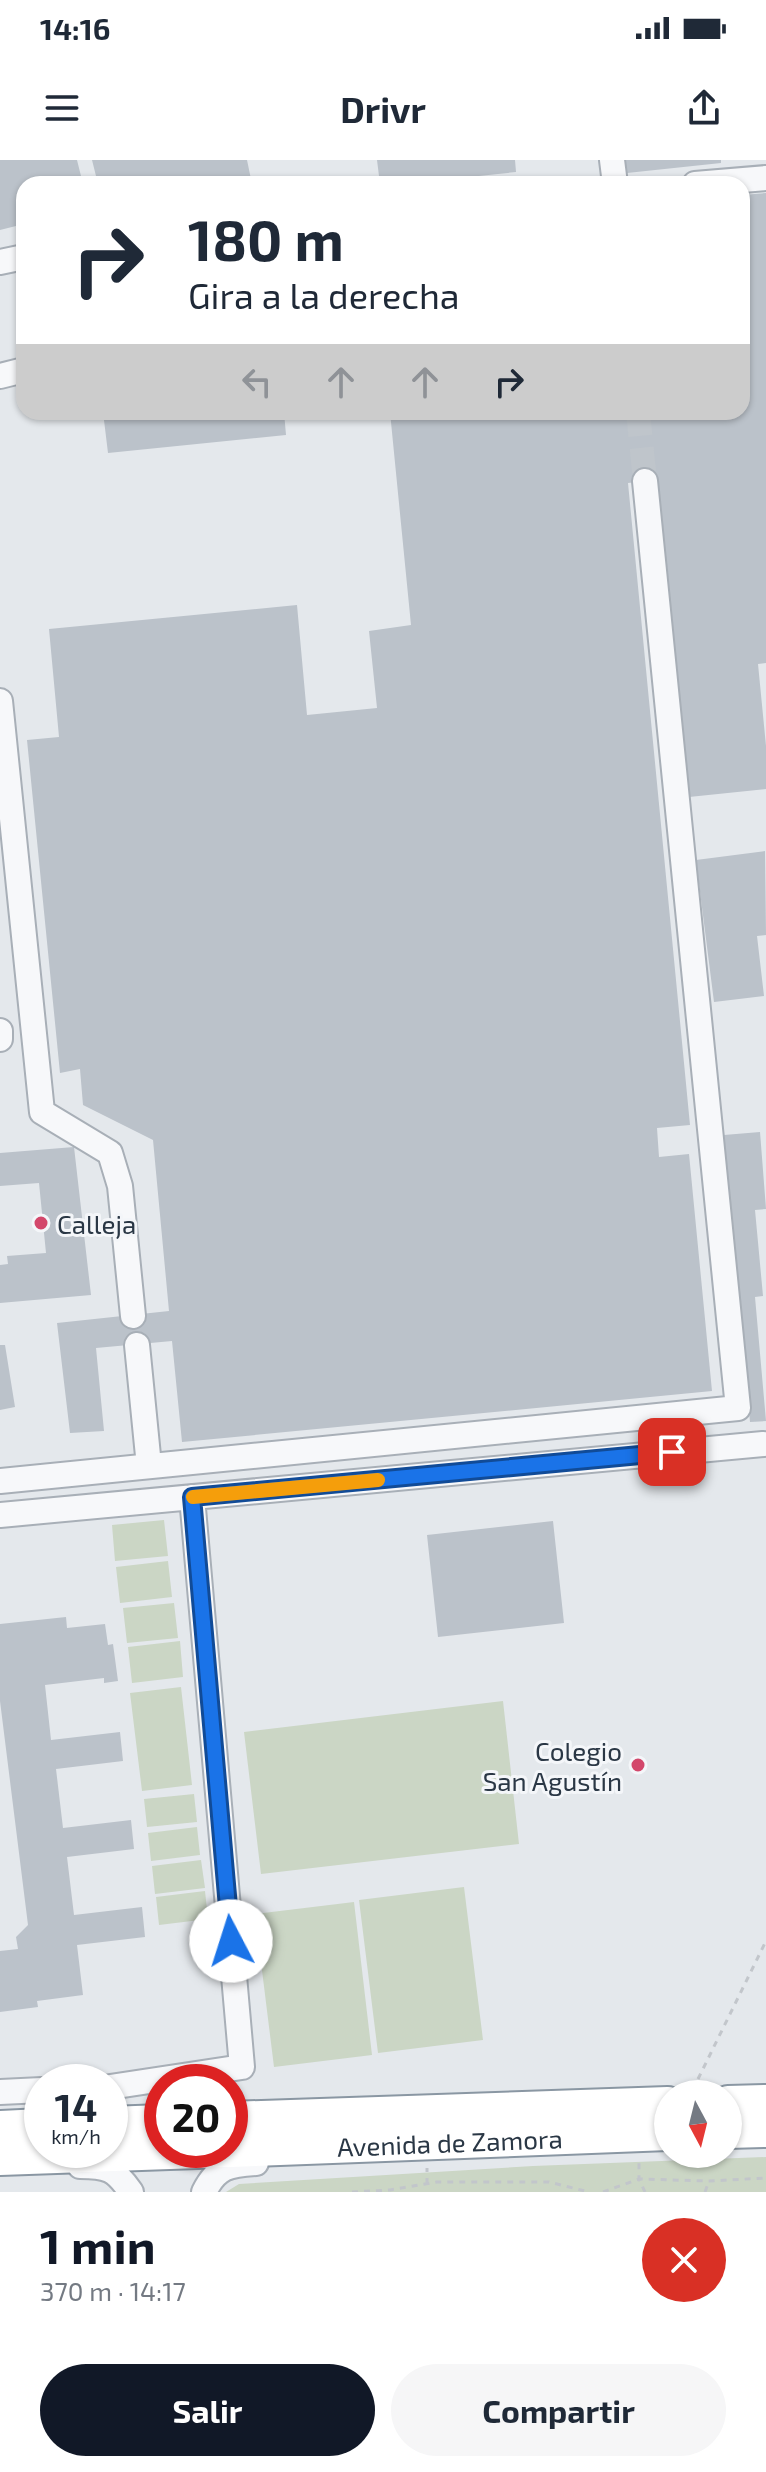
<!DOCTYPE html>
<html lang="es">
<meta charset="utf-8">
<style>
body{margin:0;font-family:"Exo 2",sans-serif;background:#f6f6f7;color:#1f2937;height:100vh;display:flex;flex-direction:column;font-size:30px;white-space:nowrap}
*{box-sizing:border-box;margin:0}
p{font-size:26px;color:#747a83}
.icon{flex:none;width:44px;height:44px;fill:none;stroke:currentColor;stroke-width:2;stroke-linecap:round;stroke-linejoin:round}
.map{position:relative;height:2032px;overflow:hidden}
.panel{display:flex;flex-direction:column;background:#fff;flex:1}
.panel>*{flex:none}
.guide{position:absolute;left:16px;top:16px;width:734px;height:244px;border-radius:24px;box-shadow:0 2px 6px #0004;background:#fff;color:#1f2937;overflow:hidden}
.needle{width:52px;rotate:173deg}
.tools{position:absolute;left:654px;top:1920px;display:grid;gap:16px}
.tools a{display:grid;place-items:center;width:88px;height:88px;border-radius:50%;background:#fff;box-shadow:0 2px 6px #0004;font-size:40px}
.speed{position:absolute;left:24px;top:1904px;display:flex;gap:16px;font-size:40px;font-weight:700;text-align:center}
.speed>*{display:grid;place-content:center;width:104px;height:104px;border-radius:50%;background:#fff;box-shadow:0 2px 6px #0004;line-height:1}
.speed small{font-size:20px;font-weight:400}
.speed .limit{border:12px solid #d22;background:#fff;color:#111}
.pin{position:absolute;display:grid;place-items:center;width:68px;height:68px;color:#fff;margin:-34px;border-radius:16px;box-shadow:0 4px 12px #0006}
.me{position:absolute;width:88px;margin:-44px;rotate:355deg;stroke-linejoin:round;filter:drop-shadow(0 0 6px #0008)}
.turn{display:flex;align-items:center;gap:28px;height:168px;padding:0 40px;font-size:36px}
.turn .icon{width:104px;height:104px;stroke-width:2.5}
.turn b{display:block;font-size:56px;line-height:68px}
.lanes{display:flex;align-items:center;height:76px;padding:0 40px;background:#0003;justify-content:center;gap:40px;direction:ltr}
.lanes .off{opacity:.35}
.round{display:grid;place-items:center;flex:none;width:84px;height:84px;border-radius:42px;background:#f6f6f7}
.headline{display:flex;align-items:center;justify-content:space-between;height:136px;padding:0 40px}
h1{font-size:48px;font-weight:700;line-height:60px;color:#111827}
.primary-button{display:flex;gap:16px;margin-top:auto;padding:16px 40px}
.primary-button a{flex:1;height:92px;border-radius:48px;background:#111827;color:#fff;font-size:32px;font-weight:700;line-height:92px;text-align:center}
.primary-button a+a{background:#f6f6f7;color:#1f2937}
.status{display:flex;justify-content:space-between;align-items:center;height:56px;padding:0 40px;background:#fff;direction:ltr}
.status svg{height:22px;fill:currentColor}
header{display:flex;justify-content:space-between;align-items:center;height:104px;padding:0 40px;background:#fff;font-size:36px;font-weight:700}
.map>svg:first-child{display:block}
.green{fill:#cbd6c5}
.building{fill:#bbc2ca}
.lines{fill:none;stroke-linecap:round;stroke-linejoin:round}
.minor-tunnel{stroke:#bfc5cb;stroke-width:24;stroke-dasharray:24 12;stroke-linecap:butt}
.minor-casing{stroke:#a8afb7;stroke-width:28}
.highway-casing{stroke:#8a97a3;stroke-width:38}
.path{stroke:#c2c6cb;stroke-width:3;stroke-dasharray:6 6;stroke-linecap:butt}
.minor{stroke:#f7f8fa;stroke-width:24}
.highway{stroke:#fff;stroke-width:34}
.route-casing{stroke:#114b97;stroke-width:20}
.route{stroke:#1a73e8;stroke-width:14}
.slow{stroke:#f59e0b;stroke-width:14}
.poi-dot{fill:#d3476b;stroke:#f4f6f9;stroke-width:3}
.labels{text-anchor:middle;dominant-baseline:central;stroke-width:6;stroke-linejoin:round;paint-order:stroke}
.poi-label{font-size:26px;fill:#2a3745;stroke:#f4f6f9;text-anchor:start}
.street-label{font-size:26px;fill:#2a3745;stroke:#f4f6f9}
</style>
<div class="status"><b>14:16</b><svg viewBox="0 0 49 12"><path d="M0 12V9h3v3zM5 12V6h3v6zM10 12V3h3v9zM15 12V0h3v12zM26 1h20v11H26zM47 4h2v5h-2z"/></svg></div>
<header><svg class="icon" aria-label="menu" viewBox="0 0 24 24"><path d="M4 6h16M4 12h16M4 18h16"/></svg>Drivr<svg class="icon" aria-label="share" viewBox="0 0 24 24"><path d="M12 15V3M7 8l5-5 5 5M5 13v7h14v-7"/></svg></header>
<div class="map">
<svg width="766" height="2032" viewBox="0 0 766 2032">
<rect width="100%" height="100%" fill="#e4e8ec"/>
<path class="green" d="M164,1360L168,1396L115,1401L112,1365Z
M168,1401L172,1437L120,1443L116,1407Z
M174,1443L178,1478L127,1483L123,1448Z
M180,1481L183,1517L132,1523L128,1487Z
M181,1527L192,1625L142,1631L130,1533Z
M503,1541L519,1684L261,1714L244,1572Z
M194,1634L197,1662L147,1667L144,1639Z
M197,1667L200,1695L151,1701L148,1673Z
M201,1700L205,1728L155,1734L152,1706Z
M464,1727L483,1880L378,1893L359,1740Z
M205,1731L208,1759L159,1765L156,1737Z
M354,1742L372,1895L274,1907L255,1754Z
M766,1997V2032H226L239,2024L533,2006Z"/>
<path class="building" d="M0,0H77L83,24H24V64L0,70Z
M92,0H247L252,24H98Z
M377,0H515L516,12L402,24H380Z
M625,0H721V3L627,13Z
M766,33V503L758,504L766,586V629L689,637L656,320L628,323L690,965L657,968L659,997L689,994L712,1231L182,1282L172,1181L96,1188L104,1271L70,1273L57,1163L169,1151L153,980L83,945L80,909L60,913L27,580L59,577L49,469L297,445L307,555L377,548L369,471L411,465L390,252H742V35Z
M103,252H284L286,275L108,293Z
M765,691L766,775L757,776L764,836L714,842L696,700Z
M760,972L766,1049L755,1050L763,1136L755,1137L766,1261L750,1262L724,975Z
M74,987L91,1135L0,1143V1105L8,1104L7,1096L46,1093L39,1023L0,1026V993Z
M0,1185H5L15,1247L0,1250Z
M553,1361L564,1463L438,1477L427,1375Z
M66,1457L67,1468L105,1464L108,1485L113,1484L118,1521L104,1523V1518L45,1525L51,1580L120,1572L123,1601L56,1609L63,1668L131,1660L134,1689L67,1697L74,1755L142,1747L145,1777L77,1785L83,1835L37,1841L38,1847L0,1852V1791L18,1789L16,1777L28,1765L0,1541V1464Z"/>
<g class="lines">
<path class="minor-tunnel" d="M638,252L645,321"/>
<defs>
<path id="minor" d="M612,0L615,24
M695,24L766,18
M0,102L24,97
M0,216L24,210
M0,541L42,952L110,993L120,1026L133,1156
M0,871V879
M137,1185L149,1306
M0,1321L738,1248L645,321
M0,1355L763,1284
M110,1927L242,1907L192,1337
M0,1932L42,1930
M80,2006C108,2006 115,2009 131,2032
M204,2032C217,2006 229,2005 256,2003"/>
<g id="highway">
<path d="M728,1943L766,1942"/>
<path d="M230,1959L668,1944"/>
<path d="M110,1964L162,1962"/>
<path d="M0,1968L42,1966"/>
<path d="M728,1971L766,1970"/>
<path id="s1" d="M230,1990L668,1973"/>
<path d="M0,1998L226,1990"/>
</g>
</defs>
<use href="#minor" class="minor-casing"/>
<use href="#highway" class="highway-casing"/>
<path class="path" d="M698,1919L766,1781
M427,2024V2008
M352,2032L390,2030L437,2022H549L589,2032
M603,2032L639,2019V2000
M645,2032L639,2019L709,2021L766,2018
M705,2032L709,2021"/>
<use href="#minor" class="minor"/>
<use href="#highway" class="highway"/>
</g>
<g class="lines">
<defs>
<path id="route" d="M231,1781L192,1337L672,1292"/>
</defs>
<use href="#route" class="route-casing"/>
<use href="#route" class="route"/>
<path class="slow" d="M193,1337L378,1320"/>
</g>
<g class="poi-dot">
<circle cx="41" cy="1063" r="8"/>
<circle cx="638" cy="1605" r="8"/>
</g>
<g class="labels">
<g class="poi-label">
<text x="57" y="1063">Calleja</text>
<text x="622" y="1590" text-anchor="end">Colegio<tspan x="622" dy="30">San Agustín</tspan></text>
</g>
<g class="street-label">
<text stroke="none"><textPath href="#s1" startOffset="220">Avenida de Zamora</textPath></text>
</g>
</g>
</svg>
<div class="tools">
<a><svg class="needle" viewBox="-14 -14 28 28"><path d="M0-13l5 13h-10z" fill="#e53935"/><path d="M0 13l5-13h-10z" fill="#747a83"/></svg></a>
</div>
<div class="speed"><div>14<small>km/h</small></div><div class="limit">20</div></div>
<div class="pin" style="left:672px;top:1292px;background:#d93025"><svg class="icon" aria-label="arrive" viewBox="0 0 24 24"><path d="M6 21V4h12l-3 4 3 4H6"/></svg></div>
<svg class="me" style="left:231px;top:1781px" viewBox="-20 -20 40 40"><circle r="19" fill="#fff"/><path d="M0-13L10 11 0 6-10 11z" fill="#1a73e8"/></svg>
<div class="guide">
<div class="turn"><svg class="icon" aria-label="right" viewBox="0 0 24 24"><path d="M7 20v-9h11M14 6l5 5-5 5"/></svg><div><b>180 m</b>Gira a la derecha</div></div>
<div class="lanes"><svg class="icon off" aria-label="left" viewBox="0 0 24 24"><path d="M17 20v-9H6M10 6l-5 5 5 5"/></svg><svg class="icon off" aria-label="ahead" viewBox="0 0 24 24"><path d="M12 20V5M6 11l6-6 6 6"/></svg><svg class="icon off" aria-label="ahead" viewBox="0 0 24 24"><path d="M12 20V5M6 11l6-6 6 6"/></svg><svg class="icon" aria-label="right" viewBox="0 0 24 24"><path d="M7 20v-9h11M14 6l5 5-5 5"/></svg></div>
</div>
</div>
<section class="panel">
<div class="headline"><div><h1>1 min</h1><p>370 m · 14:17</p></div><a class="round" style="background:#d93025;color:#fff"><svg class="icon" aria-label="close" viewBox="0 0 24 24"><path d="M6 6l12 12M18 6L6 18"/></svg></a></div>
<div class="primary-button"><a>Salir</a><a>Compartir</a></div>
</section>
